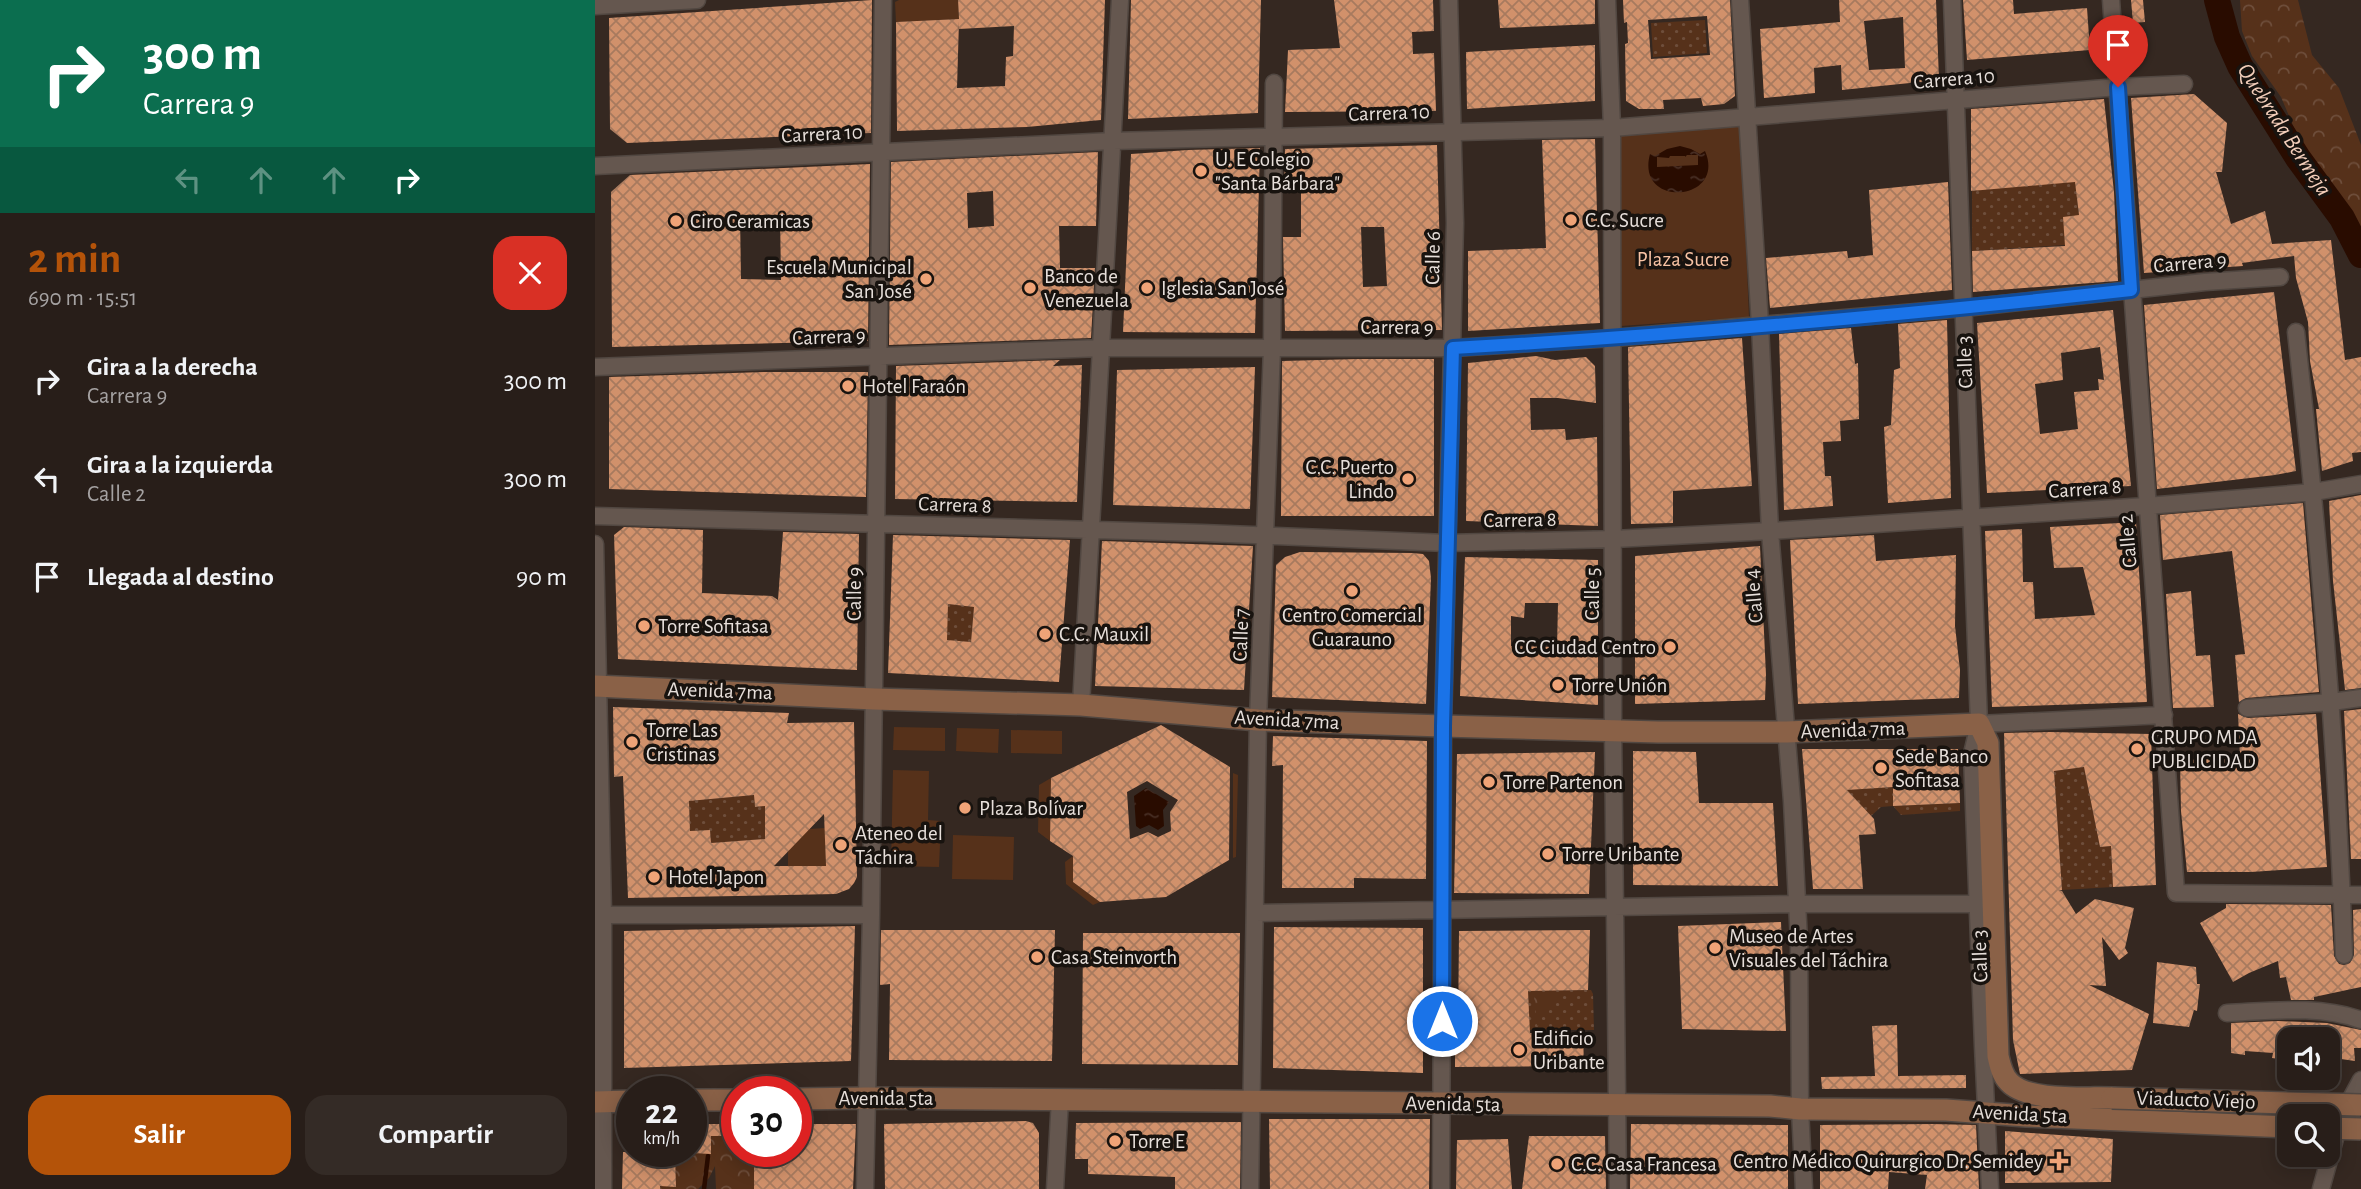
<!DOCTYPE html>
<html lang="es">
<meta charset="utf-8">
<style>
body{margin:0;font-family:"Alegreya Sans",sans-serif;background:#342b26;color:#f1f3f6;height:100vh;display:flex;flex-direction:column;font-size:26px;white-space:nowrap}
*{box-sizing:border-box;margin:0}
p{font-size:23px;color:#a5a2a2}
.icon{flex:none;width:38px;height:38px;fill:none;stroke:currentColor;stroke-width:2;stroke-linecap:round;stroke-linejoin:round}
.map{position:relative;flex:1;overflow:hidden}
.details{display:flex;flex-direction:column;background:#281e19;width:595px}
.details>*{flex:none}
.top-card{background:#0b6e4f;color:#fff;overflow:hidden}
.buttons{position:absolute;left:1682px;top:1027px;display:grid;gap:14px}
.buttons a{display:grid;place-items:center;width:63px;height:63px;border-radius:14px;background:#281e19;box-shadow:0 4px 18px #0003,0 0 0 2px #443c38;font-size:35px}
.speed{position:absolute;left:21px;top:1076px;display:flex;gap:14px;font-size:35px;font-weight:700;text-align:center}
.speed>*{display:grid;place-content:center;width:91px;height:91px;border-radius:50%;background:#281e19;box-shadow:0 4px 18px #0003,0 0 0 2px #443c38;line-height:1}
.speed small{font-size:18px;font-weight:400}
.speed .limit{border:10px solid #d22;background:#fff;color:#111}
.pin{position:absolute;display:grid;place-items:center;width:60px;height:60px;color:#fff;margin:-72px -30px;border-radius:50% 50% 50% 0;rotate:-45deg;box-shadow:0 0 7px #0007}
.pin .icon{rotate:45deg}
.me{position:absolute;width:77px;margin:-38px;rotate:0deg;stroke-linejoin:round;filter:drop-shadow(0 0 5px #0008)}
.turn{display:flex;align-items:center;gap:24px;height:147px;padding:0 28px;font-size:32px}
.turn .icon{width:91px;height:91px;stroke-width:2.5}
.turn b{display:block;font-size:49px;line-height:60px}
.lanes{display:flex;align-items:center;height:66px;padding:0 28px;background:#0003;justify-content:center;gap:35px;direction:ltr}
.lanes .off{opacity:.35}
.round{display:grid;place-items:center;flex:none;width:74px;height:74px;border-radius:21px;background:#342b26}
.overview{display:flex;align-items:center;justify-content:space-between;height:119px;padding:0 28px}
h1{font-size:42px;font-weight:700;line-height:52px;color:#b45309}
.button{display:flex;gap:14px;margin-top:auto;padding:14px 28px}
.button a{flex:1;height:80px;border-radius:21px;background:#b45309;color:#fff;font-size:28px;font-weight:700;line-height:80px;text-align:center}
.button a+a{background:#342b26;color:#f1f3f6}
ul{padding:0;list-style:none}
li{display:flex;align-items:center;gap:21px;height:98px;padding:0 28px}
li div{flex:1}
li b{display:block;font-size:26px}
li em{font-style:normal}
main{display:flex;flex:1;min-height:0}
.map>svg:first-child{display:block}
.grass{fill:url(#grass-dots)}
.forest{fill:url(#forest-crowns)}
.green{fill:#56311a}
.water{fill:url(#water-ripples);fill-rule:evenodd}
.lines{fill:none;stroke-linecap:round;stroke-linejoin:round}
.stream{stroke:#290c00;stroke-width:4.5}
.river{stroke:#290c00;stroke-width:26}
.building{fill:url(#building-cross-hatch);fill-rule:evenodd}
.street-casing{stroke:#514741;stroke-width:19}
.secondary-casing{stroke:#514741;stroke-width:24}
.street{stroke:#65574f;stroke-width:16}
.secondary{stroke:#8a6147;stroke-width:21}
.secondary-bridge-casing{stroke:#514741;stroke-width:24;stroke-linecap:butt}
.secondary-bridge{stroke:#8a6147;stroke-width:21}
.route-casing{stroke:#114b97;stroke-width:18}
.route{stroke:#1a73e8;stroke-width:12}
.poi-dot{fill:#efa377;stroke:#18130f;stroke-width:2.5}
.labels{text-anchor:middle;dominant-baseline:central;stroke-width:7;stroke-linejoin:round;paint-order:stroke}
.street-label{font-size:21px;fill:#e7dfda;stroke:#18130f}
.poi-label{font-size:21px;fill:#e7dfda;stroke:#18130f;text-anchor:start}
.park-label{font-size:21px;fill:#f9c3a4;stroke:#18130f}
.water-label{font-size:23px;font-style:italic;fill:#f3ceba;stroke:#18130f}
</style>
<main>
<section class="details">
<div class="top-card">
<div class="turn"><svg class="icon" aria-label="right" viewBox="0 0 24 24"><path d="M7 20v-9h11M14 6l5 5-5 5"/></svg><div><b>300 m</b>Carrera 9</div></div>
<div class="lanes"><svg class="icon off" aria-label="left" viewBox="0 0 24 24"><path d="M17 20v-9H6M10 6l-5 5 5 5"/></svg><svg class="icon off" aria-label="ahead" viewBox="0 0 24 24"><path d="M12 20V5M6 11l6-6 6 6"/></svg><svg class="icon off" aria-label="ahead" viewBox="0 0 24 24"><path d="M12 20V5M6 11l6-6 6 6"/></svg><svg class="icon" aria-label="right" viewBox="0 0 24 24"><path d="M7 20v-9h11M14 6l5 5-5 5"/></svg></div>
</div>
<div class="overview"><div><h1>2 min</h1><p>690 m · 15:51</p></div><a class="round" style="background:#d93025;color:#fff"><svg class="icon" aria-label="close" viewBox="0 0 24 24"><path d="M6 6l12 12M18 6L6 18"/></svg></a></div>
<ul>
<li><svg class="icon" aria-label="right" viewBox="0 0 24 24"><path d="M7 20v-9h11M14 6l5 5-5 5"/></svg><div><b>Gira a la derecha</b><p>Carrera 9</p></div><em>300 m</em></li>
<li><svg class="icon" aria-label="left" viewBox="0 0 24 24"><path d="M17 20v-9H6M10 6l-5 5 5 5"/></svg><div><b>Gira a la izquierda</b><p>Calle 2</p></div><em>300 m</em></li>
<li><svg class="icon" aria-label="arrive" viewBox="0 0 24 24"><path d="M6 21V4h12l-3 4 3 4H6"/></svg><div><b>Llegada al destino</b></div><em>90 m</em></li>
</ul>
<div class="button"><a>Salir</a><a>Compartir</a></div>
</section>
<div class="map">
<svg width="1766" height="1189" viewBox="0 0 1766 1189">
<defs>
<pattern id="grass-dots" width="8" height="8" patternUnits="userSpaceOnUse" patternTransform="scale(1.75)"><rect width="8" height="8" fill="#56311a"/><path d="M2 2h.1M6 6h.1" fill="none" stroke="#6e4e3b" stroke-width="1.8" stroke-linecap="round"/></pattern>
<pattern id="forest-crowns" width="20" height="18" patternUnits="userSpaceOnUse" patternTransform="scale(1.75)"><rect width="20" height="18" fill="#56311a"/><path d="M2 6a3 3 0 1 1 6 0M12 15a3 3 0 1 1 6 0" fill="none" stroke="#6e4e3b"/></pattern>
<pattern id="water-ripples" width="26" height="14" patternUnits="userSpaceOnUse" patternTransform="scale(1.75)"><rect width="26" height="14" fill="#290c00"/><path d="M2 4q2-2 4 0t4 0M15 11q2-2 4 0t4 0" fill="none" stroke="#482f25"/></pattern>
<pattern id="building-cross-hatch" width="8" height="8" patternUnits="userSpaceOnUse" patternTransform="scale(1.75)"><rect width="8" height="8" fill="#d1916b"/><path d="M0 0l8 8M0 8l8-8" fill="none" stroke="#a77a5e"/></pattern>
</defs>
<rect width="100%" height="100%" fill="#352821"/>
<path class="grass" d="M1110,20L1112,53L1058,57L1056,23Z
M1518,180L1482,199L1484,215L1470,245L1377,251V191L1448,183Z
M353,604L379,607L376,642L333,639L352,620Z
M1489,767L1505,847L1516,846L1518,887L1467,890L1459,771Z
M1298,787V806L1365,803V811L1306,815L1298,806L1286,807L1276,816L1233,791Z
M159,795L160,807L170,806V839L116,843L115,830L95,831L94,801Z
M996,990L998,994L999,1030H934L933,991Z"/>
<path class="forest" d="M1645,0H1703L1717,55L1744,88L1766,145V251L1747,207L1733,183L1714,163L1686,97L1657,56L1647,31Z
M939,996H962L964,998C955,1006 945,1007 945,1023L942,1026Z
M116,1136H142V1152H159V1189H121L120,1166L114,1178L103,1189H65V1186H81L80,1153H116Z"/>
<path class="green" d="M304,0H363L364,19L301,22L300,2Z
M1146,126L1154,317L1026,326V133Z
M299,727L350,728V751L298,750Z
M362,728L404,729L403,753L361,751Z
M416,730L467,731V754L416,753Z
M298,770L334,771L333,820L346,821L344,867L296,866Z
M638,773L643,775L641,857L638,858Z
M456,778L455,841L443,832L444,785Z
M230,828L231,866H193V851L214,829Z
M358,835L419,837L418,880L357,879Z
M478,856V882L505,902L498,905L471,884L470,862Z"/>
<path class="water" d="M1085,146L1096,149L1105,154L1110,151C1132,202 1040,209 1055,154L1060,156L1072,149ZM1092,155H1103V165L1062,167V157L1074,158L1075,156H1090V157Z
M551,788L574,802L568,810L569,826L563,830L554,825L545,829L541,826L539,796Z"/>
<g class="lines">
<path class="stream" d="M109,1189L113,1156"/>
<path class="river" d="M1622,0L1632,37L1645,66L1703,158L1747,218L1766,255"/>
</g>
<path class="building" d="M277,0L276,133L32,143L15,129L14,18Z
M363,0H510L506,120L432,127L302,131L301,22L364,19ZM364,21V29L419,26L418,56L411,57L410,86L362,88Z
M536,0H666L663,113L533,119Z
M739,0H838L839,31L817,32L818,54L839,53L841,111L690,112L693,50L745,48Z
M903,0H1000V24L905,28Z
M1028,0H1135L1140,96L1129,104L1108,106L1106,98L1068,100L1069,109H1044L1031,101L1030,44L1033,43L1032,22L1029,23ZM1112,16L1115,55L1056,59L1053,20Z
M1244,0H1341L1344,80L1247,90L1246,65L1219,68L1220,93L1169,98L1165,29L1245,22ZM1308,17L1310,68L1274,70L1269,21Z
M1368,0H1418L1419,14L1492,8L1495,50L1372,60Z
M1536,0H1548L1550,22L1538,23Z
M1000,45V101L872,109L871,52Z
M1599,94L1632,123L1627,172H1621L1636,224L1670,211L1677,244L1736,240L1750,360L1766,357V452L1757,453L1758,461L1727,471L1721,409H1724L1715,361L1713,322L1701,278L1699,256L1647,263L1648,266L1549,273L1536,98Z
M1509,99L1519,192L1523,281L1378,292L1377,251L1470,246L1468,217L1484,215L1480,182L1376,191V109Z
M1000,139L1005,323L873,331V251L951,248L947,140Z
M842,145L847,330L690,331L688,237H706V191L689,192L690,149ZM766,227H789L792,286L768,287Z
M665,148L660,333L528,332L536,154L593,150Z
M503,152L501,226H464L465,268H500L496,338L294,345L296,162ZM398,191L399,226L373,228L372,193Z
M275,164L273,341L17,347L16,192L35,175ZM145,215H185L186,280L146,279Z
M1353,182L1357,290L1175,308L1171,258L1252,251L1253,258L1278,255L1274,190Z
M1679,292L1701,471L1680,475L1562,489L1549,305Z
M1518,310L1536,486L1392,493L1382,323ZM1505,347L1509,380L1503,379L1504,390L1479,392L1483,429L1445,434L1440,384L1468,380L1466,353Z
M1352,320L1356,498L1293,503L1289,427L1296,425L1299,370L1305,368L1303,324Z
M1256,328L1260,364L1263,363L1264,419L1245,421L1246,441L1228,442L1230,476H1236L1238,506L1189,510L1184,334Z
M1147,338L1157,486L1078,491V523L1036,524L1033,347Z
M941,356L960,360L991,357L1000,366L1001,403L963,398H935L936,430L970,429L971,440L1002,437L1003,526L871,521L873,363Z
M763,359H839V516H686L687,361Z
M465,360L458,366L487,365L482,502L300,499L301,366Z
M660,367L655,509L518,505L522,370Z
M170,372H273L271,497L14,489V377Z
M1766,495V688L1750,690L1738,581L1734,501Z
M1708,503L1724,692L1651,698L1644,702L1640,655L1650,654L1637,551L1568,560L1565,515Z
M1541,522L1552,702L1397,707L1390,531L1427,529L1428,582H1438L1440,619L1500,615L1488,567L1459,568L1455,527Z
M29,527L108,530L107,593L177,596L183,600L188,532L264,534L262,670L23,659L19,535Z
M298,535L475,540L464,682L293,673ZM353,604L379,607L376,642L352,640Z
M1279,535L1281,561L1361,555L1360,626L1365,670L1364,698L1203,704L1195,540Z
M507,541L658,546L649,690L500,686Z
M1165,546L1171,675L1170,700L1040,704V556Z
M705,552L817,553L828,554L834,561L836,578L831,704L677,697L681,565L690,557Z
M870,557L1003,560V705L865,696ZM930,603H963L962,647L916,646V616L929,618Z
M1596,591L1601,656L1615,655L1619,707L1578,708L1571,594Z
M18,707L194,713L192,723L259,722L262,877L259,883L254,889L241,894L33,898L28,776L19,777ZM159,795L160,807L170,806V839L116,843L115,830L95,831L94,801ZM229,814L231,866H179Z
M1766,709V859H1756L1749,711Z
M1643,714L1653,718L1721,714L1732,867L1656,872H1592L1586,811L1585,760L1645,758Z
M566,725L635,767L634,860L571,897L505,902L478,882V856L455,841L456,778ZM552,781L583,800L575,812L576,831L563,837L553,832L535,839L532,792Z
M1454,732L1556,734L1561,885L1518,887L1516,846L1505,847L1489,767L1459,771L1467,890L1464,891H1467L1481,914L1500,899L1539,908L1530,948L1533,953L1524,960L1507,937L1511,986L1494,985L1554,1014L1537,1070L1425,1074L1418,1040L1409,733Z
M678,736L832,741L831,879L759,878V888H687L688,765L677,766Z
M1207,749H1363L1365,803L1298,806V787L1252,790L1279,819L1281,834L1264,835L1268,889H1218Z
M1038,751L1101,752L1104,803H1178L1183,886L1038,885Z
M1000,752L994,894L859,893L862,754Z
M1631,904L1736,905L1739,956L1744,964L1749,965L1755,963L1759,955L1758,910L1766,909V987L1719,997V1000H1696L1691,977L1685,978L1683,961L1654,973L1638,982L1605,923L1631,908Z
M1186,922L1191,1031L1087,1029L1083,926Z
M260,926L256,1061L29,1068V931Z
M679,927L828,928V1073L678,1068Z
M286,930H460L457,1061L294,1060L295,984L285,985Z
M995,930L993,990L933,991L935,1033H988L989,1066L860,1067V1033H863L864,931Z
M488,933H645L643,1065L487,1064Z
M1562,962L1601,967L1602,984H1605L1602,1011L1599,1010L1594,1027L1558,1023Z
M1683,1021L1732,1023L1766,1030V1048H1759L1760,1061L1746,1059V1065L1732,1063V1040H1694V1055L1691,1054V1060L1677,1058L1678,1053L1650,1051V1055L1636,1053V1023Z
M1302,1025L1303,1076L1371,1075V1088L1227,1089L1226,1077L1280,1076L1277,1026Z
M674,1119H835L834,1189H675Z
M431,1121L438,1123L444,1133V1189H290L289,1124Z
M646,1122L645,1189H580V1177L493,1174V1159H480L481,1123Z
M96,1124H142V1136H116V1154L96,1153Z
M201,1124H261L258,1189H159V1152H201Z
M1036,1124L1193,1125V1189H1035Z
M1337,1124L1381,1125L1384,1189H1330L1332,1175L1294,1172L1293,1189H1225V1125Z
M1410,1131L1518,1139L1516,1182L1410,1183Z
M934,1136H1010L1011,1189H927Z
M913,1139L917,1189H861L862,1140Z
M28,1152H80L81,1187L65,1186V1189H27Z"/>
<g class="lines">
<defs>
<path id="street" d="M1012,0L1017,128L1018,730L1023,1189
M1145,0L1165,325L1175,531L1197,801L1204,942L1205,1109L1209,1189
M1357,0L1384,724L1377,754L1388,1046L1395,1189
M1516,0L1581,893L1766,895
M0,6L102,0
M0,166L518,141L1017,128L1523,87L1589,84
M1701,332C1724,539 1742,747 1749,955
M0,367L506,348H858L1018,338L1165,325L1369,308L1610,282L1685,277
M0,516L607,533L852,543L1019,539L1175,531L1552,506L1719,492L1766,484
M0,544L8,914V1189
M486,705C498,470 514,235 525,0
M1652,708L1737,702L1766,698
M1384,724L1569,715
M660,913L1201,904H1393
M0,915H276
M1632,1013C1677,1011 1724,1005 1766,1020
M270,1189L276,915L288,0
M460,1189L465,1099
M655,1189L663,720L677,348L679,83
M846,1189L848,726L860,223L854,0
M1726,1189L1746,1117L1766,1080"/>
<path id="secondary" d="M0,686L279,699L486,705L663,720L848,726L1063,732H1192L1384,724L1393,743L1403,1056C1405,1065 1407,1075 1414,1082C1432,1102 1491,1097 1517,1098
M201,1099L272,1098L1175,1106L1205,1109L1351,1110L1431,1116L1694,1127
M96,1100H142
M0,1102L37,1101"/>
</defs>
<use href="#street" class="street-casing"/>
<use href="#secondary" class="secondary-casing"/>
<use href="#street" class="street"/>
<use href="#secondary" class="secondary"/>
<defs>
<path id="secondary-bridge" d="M1517,1098L1766,1105
M1732,1128L1766,1129"/>
</defs>
<use href="#secondary-bridge" class="secondary-bridge-casing"/>
<use href="#secondary-bridge" class="secondary-bridge"/>
</g>
<g class="lines">
<defs>
<path id="route" d="M847,1021L848,726L858,348C1084,335 1310,315 1536,290L1523,87"/>
</defs>
<use href="#route" class="route-casing"/>
<use href="#route" class="route"/>
</g>
<g class="poi-dot">
<circle cx="606" cy="171" r="7"/>
<circle cx="976" cy="220" r="7"/>
<circle cx="81" cy="221" r="7"/>
<circle cx="331" cy="279" r="7"/>
<circle cx="435" cy="288" r="7"/>
<circle cx="552" cy="288" r="7"/>
<circle cx="253" cy="386" r="7"/>
<circle cx="813" cy="479" r="7"/>
<circle cx="757" cy="591" r="7"/>
<circle cx="49" cy="626" r="7"/>
<circle cx="450" cy="634" r="7"/>
<circle cx="1075" cy="647" r="7"/>
<circle cx="963" cy="685" r="7"/>
<circle cx="37" cy="742" r="7"/>
<circle cx="1542" cy="749" r="7"/>
<circle cx="1286" cy="768" r="7"/>
<circle cx="894" cy="782" r="7"/>
<circle cx="370" cy="808" r="7"/>
<circle cx="246" cy="845" r="7"/>
<circle cx="953" cy="854" r="7"/>
<circle cx="59" cy="877" r="7"/>
<circle cx="1120" cy="948" r="7"/>
<circle cx="442" cy="957" r="7"/>
<circle cx="924" cy="1050" r="7"/>
<circle cx="520" cy="1141" r="7"/>
<path d="M1460.5 1150.5h7v7h7v7h-7v7h-7v-7h-7v-7h7z"/>
<circle cx="962" cy="1164" r="7"/>
</g>
<g class="labels">
<g class="street-label">
<text transform="translate(1359 79) rotate(-5)">Carrera 10</text>
<text transform="translate(794 113) rotate(-2)">Carrera 10</text>
<text transform="translate(227 134) rotate(-3)">Carrera 10</text>
<text transform="translate(838 258) rotate(-89)">Calle 6</text>
<text transform="translate(1595 263) rotate(-5)">Carrera 9</text>
<text x="802" y="327">Carrera 9</text>
<text transform="translate(234 337) rotate(-2)">Carrera 9</text>
<text transform="translate(1370 362) rotate(-92)">Calle 3</text>
<text transform="translate(1490 489) rotate(-4)">Carrera 8</text>
<text transform="translate(360 505) rotate(2)">Carrera 8</text>
<text transform="translate(925 520) rotate(-1)">Carrera 8</text>
<text transform="translate(1533 541) rotate(-95)">Calle 2</text>
<text transform="translate(259 594) rotate(-90)">Calle 9</text>
<text transform="translate(997 594) rotate(-90)">Calle 5</text>
<text transform="translate(1159 596) rotate(-95)">Calle 4</text>
<text transform="translate(646 635) rotate(-88)">Calle 7</text>
<text transform="translate(125 691) rotate(2)">Avenida 7ma</text>
<text transform="translate(692 720) rotate(3)">Avenida 7ma</text>
<text transform="translate(1258 730) rotate(-2)">Avenida 7ma</text>
<text transform="translate(1385 956) rotate(-92)">Calle 3</text>
<text x="291" y="1098">Avenida 5ta</text>
<text transform="translate(1601 1100) rotate(2)">Viaducto Viejo</text>
<text transform="translate(858 1104) rotate(1)">Avenida 5ta</text>
<text transform="translate(1425 1114) rotate(3)">Avenida 5ta</text>
</g>
<g class="poi-label">
<text x="620" y="159">U. E Colegio<tspan x="620" dy="24">"Santa Bárbara"</tspan></text>
<text x="990" y="220">C.C. Sucre</text>
<text x="95" y="221">Ciro Ceramicas</text>
<text x="317" y="267" text-anchor="end">Escuela Municipal<tspan x="317" dy="24">San José</tspan></text>
<text x="449" y="276">Banco de<tspan x="449" dy="24">Venezuela</tspan></text>
<text x="566" y="288">Iglesia San José</text>
<text x="267" y="386">Hotel Faraón</text>
<text x="799" y="467" text-anchor="end">C.C. Puerto<tspan x="799" dy="24">Lindo</tspan></text>
<text x="757" y="615" text-anchor="middle">Centro Comercial<tspan x="757" dy="24">Guarauno</tspan></text>
<text x="63" y="626">Torre Sofitasa</text>
<text x="464" y="634">C.C. Mauxil</text>
<text x="1061" y="647" text-anchor="end">CC Ciudad Centro</text>
<text x="977" y="685">Torre Unión</text>
<text x="51" y="730">Torre Las<tspan x="51" dy="24">Cristinas</tspan></text>
<text x="1556" y="737">GRUPO MDA<tspan x="1556" dy="24">PUBLICIDAD</tspan></text>
<text x="1300" y="756">Sede Banco<tspan x="1300" dy="24">Sofitasa</tspan></text>
<text x="908" y="782">Torre Partenon</text>
<text x="384" y="808">Plaza Bolívar</text>
<text x="260" y="833">Ateneo del<tspan x="260" dy="24">Táchira</tspan></text>
<text x="967" y="854">Torre Uribante</text>
<text x="73" y="877">Hotel Japon</text>
<text x="1134" y="936">Museo de Artes<tspan x="1134" dy="24">Visuales del Táchira</tspan></text>
<text x="456" y="957">Casa Steinvorth</text>
<text x="938" y="1038">Edificio<tspan x="938" dy="24">Uribante</tspan></text>
<text x="534" y="1141">Torre E</text>
<text x="1448" y="1161" text-anchor="end">Centro Médico Quirurgico Dr. Semidey</text>
<text x="976" y="1164">C.C. Casa Francesa</text>
</g>
<g class="park-label">
<text x="1088" y="259">Plaza Sucre</text>
</g>
<g class="water-label">
<text transform="translate(1689 130) rotate(57)">Quebrada Bermeja</text>
</g>
</g>
</svg>
<div class="buttons">
<a><svg class="icon" aria-label="sound" viewBox="0 0 24 24"><path d="M4 9h4l5-4v14l-5-4H4zM17 9q2 3 0 6"/></svg></a>
<a><svg class="icon" aria-label="search" viewBox="0 0 24 24"><circle cx="10" cy="10" r="6"/><path d="M15 15l6 6"/></svg></a>
</div>
<div class="speed"><div>22<small>km/h</small></div><div class="limit">30</div></div>
<div class="pin" style="left:1523px;top:87px;background:#d93025"><svg class="icon" aria-label="arrive" viewBox="0 0 24 24"><path d="M6 21V4h12l-3 4 3 4H6"/></svg></div>
<svg class="me" style="left:847px;top:1021px" viewBox="-20 -20 40 40"><circle r="17" fill="#1a73e8" stroke="#fff" stroke-width="3"/><path d="M0-11L8 9 0 5-8 9z" fill="#fff"/></svg>
</div>
</main>
